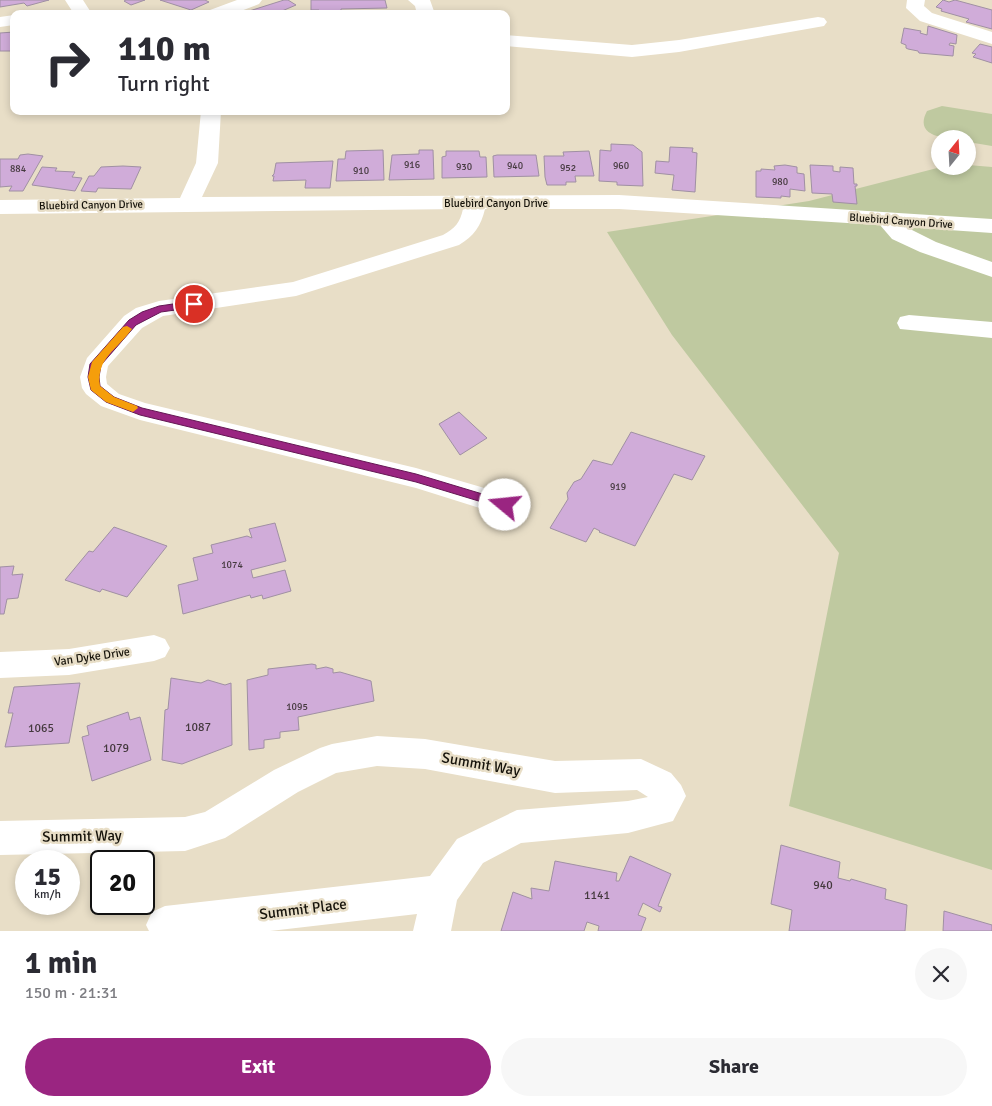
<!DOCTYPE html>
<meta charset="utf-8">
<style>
body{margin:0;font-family:Signika,sans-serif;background:#f7f7f7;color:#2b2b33;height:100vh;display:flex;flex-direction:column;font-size:19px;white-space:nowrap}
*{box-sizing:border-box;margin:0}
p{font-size:16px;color:#7c7c81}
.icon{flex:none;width:28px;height:28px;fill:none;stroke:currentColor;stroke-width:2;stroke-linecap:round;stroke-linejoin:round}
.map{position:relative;height:931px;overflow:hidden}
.panel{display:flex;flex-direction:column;background:#fff;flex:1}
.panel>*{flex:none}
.guide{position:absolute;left:10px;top:10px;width:500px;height:105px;border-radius:10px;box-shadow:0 2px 8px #0003;background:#fff;color:#2b2b33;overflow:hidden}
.needle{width:32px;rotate:18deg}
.controls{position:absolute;left:931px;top:130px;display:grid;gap:10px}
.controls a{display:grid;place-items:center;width:45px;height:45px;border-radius:50%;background:#fff;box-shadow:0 2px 8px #0003;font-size:25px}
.speed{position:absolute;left:15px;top:850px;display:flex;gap:10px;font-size:25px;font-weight:700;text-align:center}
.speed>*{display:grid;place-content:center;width:65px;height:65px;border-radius:50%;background:#fff;box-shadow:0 2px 8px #0003;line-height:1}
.speed small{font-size:12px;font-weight:400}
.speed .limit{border:2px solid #111;border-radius:8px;background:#fff;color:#111}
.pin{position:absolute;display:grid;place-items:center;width:42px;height:42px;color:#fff;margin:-21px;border:2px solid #fff;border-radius:50%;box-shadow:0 1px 5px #0007}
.me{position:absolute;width:55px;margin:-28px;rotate:287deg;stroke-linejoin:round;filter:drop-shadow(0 0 4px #0008)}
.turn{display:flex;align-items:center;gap:18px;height:105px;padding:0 25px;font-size:22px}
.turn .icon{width:65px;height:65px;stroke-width:2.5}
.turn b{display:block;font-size:35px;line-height:42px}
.round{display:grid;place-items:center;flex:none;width:52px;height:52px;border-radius:26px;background:#f7f7f7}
.head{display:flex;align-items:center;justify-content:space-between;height:85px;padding:0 25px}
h1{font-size:30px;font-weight:800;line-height:38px}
.cta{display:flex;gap:10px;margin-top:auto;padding:10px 25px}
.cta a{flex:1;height:58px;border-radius:30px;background:#9a2581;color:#fff;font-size:20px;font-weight:800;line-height:58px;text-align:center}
.cta a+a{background:#f7f7f7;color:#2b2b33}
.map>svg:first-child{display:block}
.green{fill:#bfc9a0}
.building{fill:#d0acd9;stroke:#a090a3}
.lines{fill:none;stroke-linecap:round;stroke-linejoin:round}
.minor{fill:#fff;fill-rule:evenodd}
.route{fill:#9a2581;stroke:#641854}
.slow{fill:#f59e0b}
.labels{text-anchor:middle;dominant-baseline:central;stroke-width:5;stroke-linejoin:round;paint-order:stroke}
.number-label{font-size:10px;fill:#44393e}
.far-street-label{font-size:11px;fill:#16130b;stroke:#e8dec7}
.street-label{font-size:12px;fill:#16130b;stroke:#e8dec7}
.near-number-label{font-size:12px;fill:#44393e}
.near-street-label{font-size:15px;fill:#16130b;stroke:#e8dec7}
</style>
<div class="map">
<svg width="992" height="931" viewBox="0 0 992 931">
<rect width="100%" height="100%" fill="#e8dec7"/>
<path class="green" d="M942,106L992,114V146L968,142V139C951,139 912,139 927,111Z
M968,165L992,167V870L789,806L839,553L672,335L607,232L809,201L945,166Z"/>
<path class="building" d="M0,0H49L27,6L24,3L0,7Z
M126,0H145L131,5L124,1Z
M160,0H205L209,2L191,10Z
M284,0H288L296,5L282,11L284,12L280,14L243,13Z
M311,0H385L387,8L341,9V12L318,13L319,10H311Z
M943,0L949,2L955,0L992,10V29L966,22L969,19L941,11L942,9L936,7Z
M928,26L957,35L956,44L950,43L949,45L954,46L953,56L919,53L918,51L908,49L906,48V45L901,43L904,28L921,31L920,33L927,35Z
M14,32V48L11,51H0V33Z
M980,44L992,47V63L973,57L976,54L972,53Z
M611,144L633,145L642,152L643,186L617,185V182L599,181L600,150L611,151Z
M670,147L693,148L692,152L697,153L695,192L672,190L674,175L655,173L656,161L669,162Z
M383,150L384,180L336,181L338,159H345L346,151Z
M419,150H433L434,179L389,180L392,155L419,154Z
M446,151H479L480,157H486L487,177L442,178V157L446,156Z
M589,151L594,176H575L576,182H566V185H547L545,177L544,156H564L563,152Z
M28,154L43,156L23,191H9L12,186L0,187V159H18L20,155Z
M497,155H536L539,176L494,177L493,156Z
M333,161L330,188H305L306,180L273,181L274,176H272L274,174L276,163Z
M785,165L797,167V173L804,174L805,191L790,189V197L781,196V198L756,197V171H761V169L775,170L774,166Z
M810,165L833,166V171L840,172V167L853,168L854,184H857V186H855L857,204L833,202L832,194L812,193Z
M42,167L57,168L55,171L75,172L72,177L82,178L75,191L32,185Z
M101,167L123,166L141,167L131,189L98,188L96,192L81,191L89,176H94Z
M459,412L487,438L460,455L439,424Z
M631,432L705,456L692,480L674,474L635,546L599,532L600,531L594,528L586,542L550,528L568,499L567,493L574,482L581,479L593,460L612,465Z
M275,523L286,561L251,570L253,578L285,570L291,591L263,599L262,595L251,598L250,595L183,614L178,585L198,580L193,558L213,553L211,545L247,536L252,538L249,529Z
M114,527L167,546L127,597L102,589L100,592L65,580L89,551L93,552Z
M14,566L12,575L23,574L18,598L7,599L4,614H0V567Z
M312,664L316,665V669L326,667L333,669V673L340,672L371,681L374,701L298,717L299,730L280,732V738L264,740V748L249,750L247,680L268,675V669Z
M171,678L201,683L208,680L225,685L231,683L232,745L182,764L162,760L165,710L168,709Z
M80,683L69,743L5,747L13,713H8L14,687Z
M128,712L130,720L140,717L151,760L92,781L82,737L89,735L87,726Z
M781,845L840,862L838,878L850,881L851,879L886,889L885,899L907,905L905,931H789L792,910L771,904Z
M630,856L671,874L658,906L662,907L660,912L643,903L638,915L646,918L641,931H598L599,926L587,922L584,931H501L513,892L532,899L531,888L549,891L555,861L617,873L616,881H619Z
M944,911L992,925V931H943Z"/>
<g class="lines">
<path class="minor" d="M65,0H83L92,14H74Z
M237,0H262L259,4L233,14H207L210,10Z
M408,0H430L435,14H417L415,6Z
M907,0H925L924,6L932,13L992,32V44L920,21L906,8Z
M14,15V25L0,27V17Z
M818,17L824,18L827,22L824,26L679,52L632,57L506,46V35L632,45L679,40Z
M201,111H221L218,163L202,197L619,195L992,219V233L906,227L936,242L992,262V277L920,252L892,239L880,225L619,209H485C481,226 474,236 459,245L296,296L163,316L142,328L108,366L106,377L107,384L119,394L145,403L416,468L515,497L519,505L515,513L505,516L416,488L140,420L101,406L86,394L82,388L80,377L87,358L124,316L136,308L159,301L293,282L443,235C455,228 460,223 463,209L0,214V200L180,198L196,163Z
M909,315L992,322V338L900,329L897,323L900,317Z
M154,635L165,639L170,648L165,657L154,661L69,675L0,678V652L69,649Z
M377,736L425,739L555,761L641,759L671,773L681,785L686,796L673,821L628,833L521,843L483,863L457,900L451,931H413L417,914L270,931H149L146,925L152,912L165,906L430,876L457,839L517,810L628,801L648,797L637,790L555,793L425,769L377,766L336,773L298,792L225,838L185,851L0,855V821L185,817L205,812L274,770L320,748L332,744Z"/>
</g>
<path class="route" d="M194,301L199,304L197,307L161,312L136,325L101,365L99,377L100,386L114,397L142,408L416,474L509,502L511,505L509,508L505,509L416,482L140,415L106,402L91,390L88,377L90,364L129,320L142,312L159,306Z"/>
<path class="slow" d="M127,326L132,329C117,350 96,358 100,386L114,397L137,406L138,408L133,412L106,402L91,390L88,377L92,362L123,327Z"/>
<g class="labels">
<g class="number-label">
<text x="412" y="165">916</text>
<text x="515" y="166">940</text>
<text x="621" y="166">960</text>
<text x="464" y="167">930</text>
<text x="568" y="168">952</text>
<text x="18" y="169">884</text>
<text x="361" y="171">910</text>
<text x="780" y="182">980</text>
<text x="618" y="487">919</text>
<text x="232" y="565">1074</text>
<text x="297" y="707">1095</text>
</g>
<g class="far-street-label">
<text x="496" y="203">Bluebird Canyon Drive</text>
<text transform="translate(91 205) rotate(-1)">Bluebird Canyon Drive</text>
<text transform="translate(901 221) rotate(4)">Bluebird Canyon Drive</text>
</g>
<g class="street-label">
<text transform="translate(92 657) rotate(-8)">Van Dyke Drive</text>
</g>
<g class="near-number-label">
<text x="198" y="727">1087</text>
<text x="41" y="728">1065</text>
<text x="116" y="748">1079</text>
<text x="823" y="885">940</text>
<text x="597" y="895">1141</text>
</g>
<g class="near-street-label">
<text transform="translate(481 764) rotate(10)">Summit Way</text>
<text transform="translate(82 836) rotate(-1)">Summit Way</text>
<text transform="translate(303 909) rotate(-7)">Summit Place</text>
</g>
</g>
</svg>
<div class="controls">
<a><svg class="needle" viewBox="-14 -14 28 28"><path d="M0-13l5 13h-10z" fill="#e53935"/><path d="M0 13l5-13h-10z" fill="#7c7c81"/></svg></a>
</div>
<div class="speed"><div>15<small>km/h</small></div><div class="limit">20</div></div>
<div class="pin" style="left:194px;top:304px;background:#d93025"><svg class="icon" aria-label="arrive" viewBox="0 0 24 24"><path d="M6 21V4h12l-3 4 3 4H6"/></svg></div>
<svg class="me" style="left:505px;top:505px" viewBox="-20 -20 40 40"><circle r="19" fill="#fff"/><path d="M0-13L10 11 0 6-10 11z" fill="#9a2581"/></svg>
<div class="guide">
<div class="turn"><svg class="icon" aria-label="right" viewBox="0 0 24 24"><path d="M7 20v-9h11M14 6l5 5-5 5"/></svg><div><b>110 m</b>Turn right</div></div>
</div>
</div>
<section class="panel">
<div class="head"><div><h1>1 min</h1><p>150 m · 21:31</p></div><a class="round"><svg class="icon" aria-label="close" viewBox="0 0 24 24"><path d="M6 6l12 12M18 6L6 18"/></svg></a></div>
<div class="cta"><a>Exit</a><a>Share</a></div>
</section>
